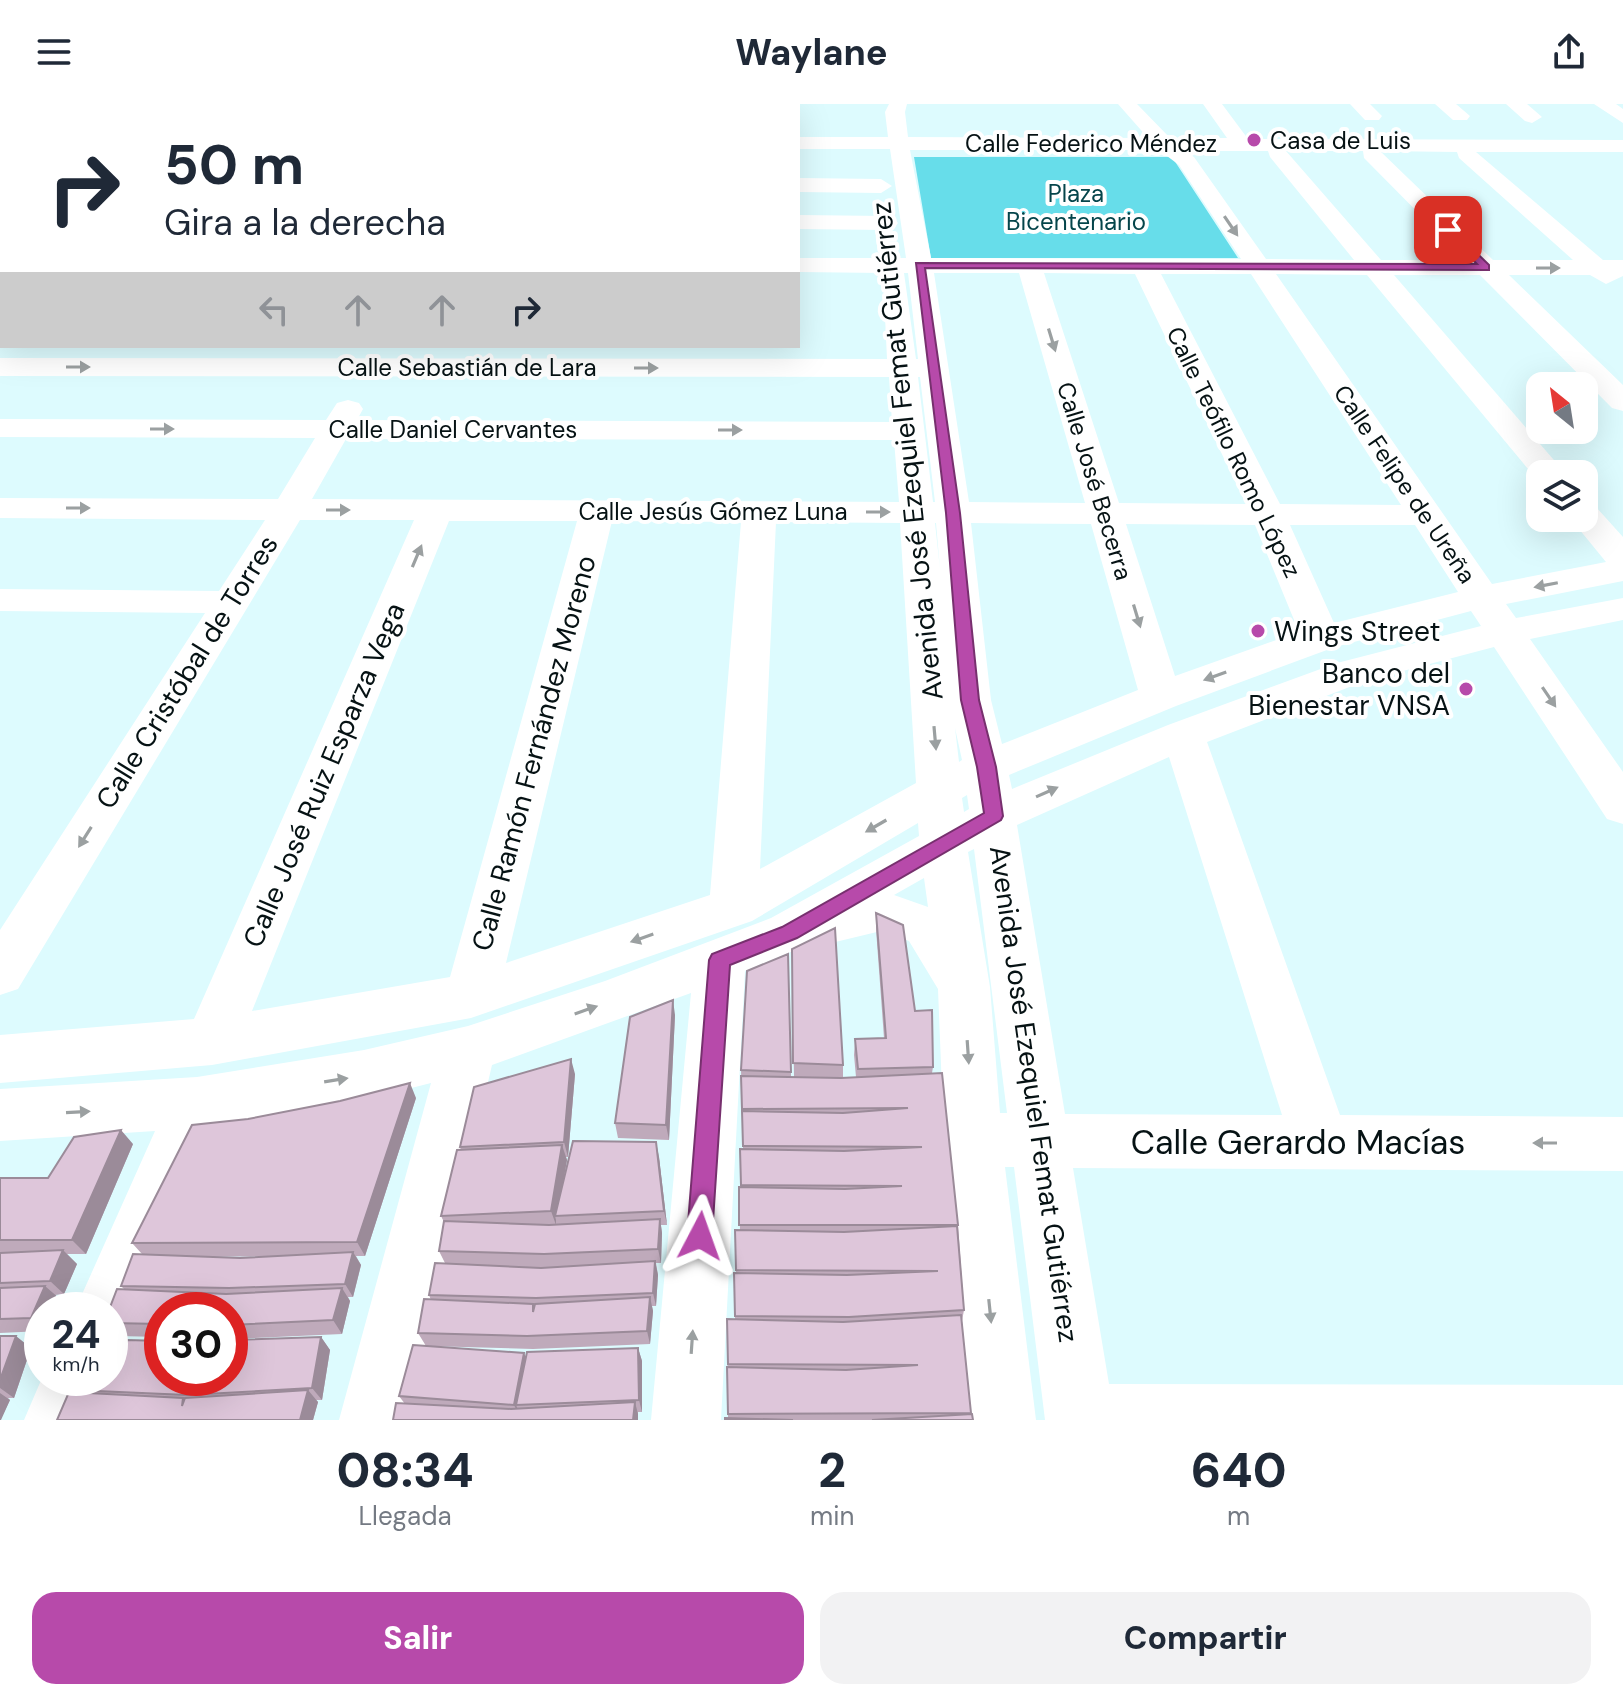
<!DOCTYPE html>
<html lang="es">
<meta charset="utf-8">
<style>
body{margin:0;font-family:"DM Sans",sans-serif;background:#f2f2f3;color:#1f2937;height:100vh;display:flex;flex-direction:column;font-size:30px;white-space:nowrap}
*{box-sizing:border-box;margin:0}
p{font-size:26px;color:#747a83}
.icon{flex:none;width:44px;height:44px;fill:none;stroke:currentColor;stroke-width:2;stroke-linecap:round;stroke-linejoin:round}
.map{position:relative;height:1316px;overflow:hidden}
.panel{display:flex;flex-direction:column;background:#fff;flex:1}
.panel>*{flex:none}
.banner{position:absolute;left:0px;top:0px;width:800px;height:244px;box-shadow:0 8px 32px #0002;background:#fff;color:#1f2937;overflow:hidden}
.needle{width:52px;rotate:330deg}
.fabs{position:absolute;left:1526px;top:268px;display:grid;gap:16px}
.fabs a{display:grid;place-items:center;width:72px;height:72px;border-radius:16px;background:#fff;box-shadow:0 8px 32px #0002;font-size:40px}
.speed{position:absolute;left:24px;top:1188px;display:flex;gap:16px;font-size:40px;font-weight:700;text-align:center}
.speed>*{display:grid;place-content:center;width:104px;height:104px;border-radius:50%;background:#fff;box-shadow:0 8px 32px #0002;line-height:1}
.speed small{font-size:20px;font-weight:400}
.speed .limit{border:12px solid #d22;background:#fff;color:#111}
.pin{position:absolute;display:grid;place-items:center;width:68px;height:68px;color:#fff;margin:-34px;border-radius:16px;box-shadow:0 4px 12px #0006}
.me{position:absolute;width:88px;margin:-44px;rotate:4deg;stroke-linejoin:round;filter:drop-shadow(0 0 6px #0008)}
.turn{display:flex;align-items:center;gap:28px;height:168px;padding:0 32px;font-size:36px}
.turn .icon{width:104px;height:104px;stroke-width:2.5}
.turn b{display:block;font-size:56px;line-height:68px}
.lanes{display:flex;align-items:center;height:76px;padding:0 32px;background:#0003;justify-content:center;gap:40px;direction:ltr}
.lanes .off{opacity:.35}
.eta{display:flex;justify-content:space-evenly;align-items:center;height:136px;text-align:center}
.eta b{font-size:48px;font-weight:800;line-height:56px}
.action{display:flex;gap:16px;margin-top:auto;padding:16px 32px}
.action a{flex:1;height:92px;border-radius:24px;background:#b74aaa;color:#fff;font-size:32px;font-weight:800;line-height:92px;text-align:center}
.action a+a{background:#f2f2f3;color:#1f2937}
header{display:flex;justify-content:space-between;align-items:center;height:104px;padding:0 32px;background:#fff;font-size:36px;font-weight:800}
.map>svg:first-child{display:block}
.green{fill:#67ddea}
.lines{fill:none;stroke-linecap:round;stroke-linejoin:round}
.stream{fill:#2f7a83;fill-rule:evenodd}
.minor{fill:#fff;fill-rule:evenodd}
.wall{fill:#bfaabb;fill-rule:evenodd}
.shaded-wall{fill:#9b8b99}
.building{fill:#dec6da;stroke:#9b8b99;stroke-width:2}
.oneway{fill:#9ba0a1}
.route{fill:#b74aaa;stroke:#77306e;stroke-width:2}
.poi-dot{fill:#b74aaa;stroke:#fff;stroke-width:3}
.labels{text-anchor:middle;dominant-baseline:central;stroke-width:8;stroke-linejoin:round;paint-order:stroke}
.far-poi-label{font-size:24px;fill:#061214;stroke:#fff;text-anchor:start}
.far-street-label{font-size:24px;fill:#061214;stroke:#fff}
.far-park-label{font-size:24px;fill:#05454b;stroke:#fff}
.street-label{font-size:28px;fill:#061214;stroke:#fff}
.poi-label{font-size:28px;fill:#061214;stroke:#fff;text-anchor:start}
.near-street-label{font-size:34px;fill:#061214;stroke:#fff}
</style>
<header><svg class="icon" aria-label="menu" viewBox="0 0 24 24"><path d="M4 6h16M4 12h16M4 18h16"/></svg>Waylane<svg class="icon" aria-label="share" viewBox="0 0 24 24"><path d="M12 15V3M7 8l5-5 5 5M5 13v7h14v-7"/></svg></header>
<div class="map">
<svg width="1623" height="1316" viewBox="0 0 1623 1316">
<rect width="100%" height="100%" fill="#ddfbfe"/>
<path class="green" d="M0,0H250L2,2L0,116Z
M914,53H1172L1238,154H931Z"/>
<g class="lines">
<path class="stream" d="M0,63H2V66H0Z"/>
<path class="minor" d="M779,0H797V2H779Z
M889,0H907L905,8L908,33L1148,34L1118,0H1137L1170,34H1227L1203,0H1222L1248,35L1623,36V48H1476L1603,156H1623V172L1606,180L1590,171H1509L1623,281V307L1612,304L1480,171H1394L1566,370H1540L1538,377L1367,171L1276,170L1492,480L1606,458L1570,414H1584V400L1596,403L1623,433V477L1506,500L1516,514L1623,494V516L1530,535L1623,668V720L1607,715L1494,543L1365,577L1207,638L1340,1011L1623,1013V1067L1073,1064L1109,1280L1623,1281V1316H1045L1014,1063H1005L1036,1316H966L944,1036L938,885L909,837L881,827L827,840L817,837L745,867L721,1316H651L691,889L492,961L409,1316H339L431,979L364,996L216,1021L130,1229L110,1237V1206H75L155,1027L0,1037V985L197,973L364,946L468,922L605,877L771,814L919,732L918,719L752,817L471,914L212,961L0,979V931L194,915L414,416H300L18,885L0,891V826L205,509L0,507V485L219,487L265,416L0,414V394L278,395L315,334L0,333V315L326,316L337,299L348,296L359,299L363,305L357,316L892,318L889,273L0,272V254L887,255L883,169L798,168V154H906L890,45H798V33H888L885,8ZM910,46H1159L1179,61L1241,155L931,154ZM1184,47H1268L1270,53L1354,156L1266,155L1194,53ZM1286,47H1363L1364,54L1465,156H1381ZM1380,47L1457,48L1459,54L1573,156H1493ZM904,169H908L918,255H916ZM934,169H1019L1085,399L969,398ZM1044,169L1135,170L1246,400L1119,399ZM1161,170H1251L1401,401L1280,400ZM918,273H920L935,398H933ZM346,335L894,336L899,398L312,395ZM449,417H577L450,873L252,907ZM612,417L741,418L710,791L506,859ZM776,418L900,419L916,679L760,765ZM935,419H936L940,465ZM971,419L1091,420L1138,586L1002,640L991,596ZM1126,420L1255,421L1299,528L1175,572ZM1290,421H1415L1458,488L1334,519ZM1471,507L1481,522L1337,559L1168,621L1012,685L1009,671L1176,602L1335,543ZM955,624L962,656L959,658ZM1169,653L1282,1011L1065,1010L1017,721ZM967,691L969,705L964,708L962,694ZM974,745L1007,1009H1000L990,883L968,748ZM924,774L928,803L894,791Z
M1350,0H1370L1382,12L1379,16H1365Z
M1435,0H1456L1470,12L1467,16H1453Z
M1506,0H1527L1542,13L1532,19L1525,17Z
M1594,0H1616L1623,5V19Z
M798,74L881,75L892,82L881,89L798,88Z
M798,111L886,112L894,114L898,119L894,124L886,126L798,125Z
M0,118H2L0,133Z
M0,151H2V165H0Z
M110,1272L111,1274L94,1316H24L42,1274Z"/>
</g>
<path class="wall" d="M876,809L915,907L933,963L932,969L958,1121L964,1206L962,1217L971,1310L973,1316H725L728,1314L727,1215H735L734,1169H736L735,1126H740L739,1083H741L740,1045H743L741,966L791,968V973H794L792,845L843,961V974L856,973L854,951L855,935L884,934L876,825Z
M675,911L669,1036L618,1034L615,1019Z
M575,970L568,1053H566L567,1056L563,1080L659,1053L667,1121H661L662,1129L661,1159H656L658,1171L656,1202H652L653,1207L650,1240L533,1245L426,1242L418,1229L431,1196L429,1191L445,1159L439,1147L444,1118L441,1112L461,1046L460,1043Z
M416,994L365,1152H356L361,1161L353,1193H348L350,1197L342,1230L230,1235V1206H162V1233L118,1232L110,1224V1206L125,1186L121,1182L142,1150L132,1139ZM270,1152L240,1154L202,1153Z
M133,1040L86,1150H67L77,1160L64,1190L55,1191L60,1195L55,1206H42V1227L0,1229V1074H48Z
M0,1232L31,1244L14,1294H8L10,1296L0,1316Z
M321,1233L330,1246L322,1296H316L318,1298L313,1316H57L77,1289L74,1286L162,1274Z
M638,1244L642,1257V1308H638V1316H393L405,1300L399,1292L526,1253Z"/>
<path class="shaded-wall" d="M673,896L675,911L669,1036L666,1021Z
M571,955L575,970L568,1053L564,1038Z
M410,979L416,994L365,1152L357,1138Z
M121,1026L133,1040L86,1150L72,1136Z
M656,1038L659,1053L667,1121L664,1107Z
M562,1041L567,1056L557,1112H555L556,1116V1121L551,1107Z
M660,1115L662,1129L661,1159L658,1145Z
M63,1146L77,1160L64,1190L50,1177Z
M353,1148L361,1161L353,1193L345,1180Z
M655,1157L658,1171L656,1202L653,1189Z
M45,1182L60,1195L55,1206H42V1224L31,1214Z
M342,1184L350,1197L342,1230L333,1216Z
M650,1193L653,1207L650,1240L647,1227Z
M16,1232L31,1244L14,1294L0,1284V1276Z
M321,1233L330,1246L322,1296L312,1284Z
M638,1244L642,1257V1308L639,1296Z
M524,1249L529,1261L516,1301L520,1310V1313L514,1301Z
M308,1286L318,1298L313,1316H300Z
M0,1289L10,1296L1,1316H0Z
M635,1298L638,1310V1316H633Z"/>
<path class="building" d="M876,809L903,821L915,907L932,906L933,963L858,965L855,935L886,934Z
M835,824L843,961L793,959L792,845Z
M788,850L791,968L741,966L747,867Z
M673,896L666,1021L615,1019L630,913Z
M571,955L564,1038L460,1043L474,983Z
M942,969L958,1121H739V1083L845,1085L902,1082L741,1081L740,1045L844,1047L922,1043L743,1042L742,1007L843,1009L908,1004L742,1005L741,972L841,974Z
M410,979L357,1138L132,1139L192,1021L248,1015L340,997Z
M121,1026L72,1136H0V1074H48L74,1033Z
M573,1037L656,1038L664,1107L555,1112Z
M562,1041L551,1107L441,1112L457,1046Z
M660,1115L658,1145L544,1150L439,1147L444,1117L549,1121Z
M957,1122L964,1206L849,1213L735,1212L734,1169L847,1171L938,1167L736,1166L735,1126L844,1128Z
M63,1146L50,1177L0,1179V1149Z
M353,1148L345,1180L229,1184L121,1182L133,1150L240,1154Z
M655,1157L653,1189L536,1194L429,1191L435,1159L541,1164Z
M45,1182L31,1214L0,1215V1184Z
M342,1184L333,1216L230,1221V1206H162V1220L110,1219L109,1206L117,1185L226,1190Z
M650,1193L647,1227L527,1232L418,1229L424,1195L533,1200V1208L535,1200Z
M961,1211L971,1309L728,1310L727,1263L846,1266L918,1261L728,1260L727,1215L843,1218Z
M0,1232H16L0,1276Z
M321,1233L312,1284L187,1291L74,1286L81,1274H110V1260L119,1261L127,1236L162,1237V1274H193L192,1277L193,1274H230V1236Z
M413,1241L524,1249L514,1301L399,1292Z
M638,1244L639,1296L516,1301L527,1248Z
M308,1286L300,1316H57L69,1288L183,1294L182,1302L185,1294Z
M635,1298L633,1316H393L396,1299L511,1305Z
M972,1310L973,1316H872Z
M725,1314L793,1316H725Z"/>
<defs><path id="oneway-solid" d="M-6-.8H1V-3.2L6.5 0L1 3.2V.8H-6Z" transform="scale(2)"/></defs>
<g class="oneway">
<use href="#oneway-solid" transform="translate(1231 122) rotate(56)"/>
<use href="#oneway-solid" transform="translate(1548 164)"/>
<use href="#oneway-solid" transform="translate(1052 236) rotate(73)"/>
<use href="#oneway-solid" transform="translate(78 263)"/>
<use href="#oneway-solid" transform="translate(646 264)"/>
<use href="#oneway-solid" transform="translate(162 325)"/>
<use href="#oneway-solid" transform="translate(730 326)"/>
<use href="#oneway-solid" transform="translate(78 404)"/>
<use href="#oneway-solid" transform="translate(338 406)"/>
<use href="#oneway-solid" transform="translate(878 408)"/>
<use href="#oneway-solid" transform="translate(417 452) rotate(-67)"/>
<use href="#oneway-solid" transform="translate(1546 481) rotate(169)"/>
<use href="#oneway-solid" transform="translate(1137 512) rotate(73)"/>
<use href="#oneway-solid" transform="translate(1215 572) rotate(160)"/>
<use href="#oneway-solid" transform="translate(1549 593) rotate(56)"/>
<use href="#oneway-solid" transform="translate(935 634) rotate(85)"/>
<use href="#oneway-solid" transform="translate(1047 688) rotate(-24)"/>
<use href="#oneway-solid" transform="translate(876 722) rotate(150)"/>
<use href="#oneway-solid" transform="translate(85 733) rotate(122)"/>
<use href="#oneway-solid" transform="translate(642 834) rotate(161)"/>
<use href="#oneway-solid" transform="translate(586 906) rotate(-19)"/>
<use href="#oneway-solid" transform="translate(968 948) rotate(86)"/>
<use href="#oneway-solid" transform="translate(336 976) rotate(-9)"/>
<use href="#oneway-solid" transform="translate(78 1008) rotate(-3)"/>
<use href="#oneway-solid" transform="translate(1545 1039) rotate(-180)"/>
<use href="#oneway-solid" transform="translate(990 1207) rotate(84)"/>
<use href="#oneway-solid" transform="translate(692 1238) rotate(-86)"/>
</g>
<path class="route" d="M1444,124H1451L1489,161V166L925,164L960,409L979,596L996,663L1003,712L1001,716L797,834L730,861L712,1132L709,1141L700,1145L691,1141L687,1132L709,856L712,850L782,823L984,709L977,663L961,596L946,409L916,159L1477,160L1444,128Z"/>
<g class="poi-dot">
<circle cx="1254" cy="36" r="8"/>
<circle cx="1258" cy="527" r="8"/>
<circle cx="1466" cy="585" r="8"/>
</g>
<g class="labels">
<g class="far-poi-label">
<text x="1270" y="36">Casa de Luis</text>
</g>
<g class="far-street-label">
<text x="1091" y="39">Calle Federico Méndez</text>
<text x="467" y="263">Calle Sebastián de Lara</text>
<text x="453" y="325">Calle Daniel Cervantes</text>
<text transform="translate(1234 348) rotate(64)">Calle Teófilo Romo López</text>
<text transform="translate(1095 377) rotate(73)">Calle José Becerra</text>
<text transform="translate(1405 380) rotate(56)">Calle Felipe de Ureña</text>
<text x="713" y="407">Calle Jesús Gómez Luna</text>
</g>
<g class="far-park-label">
<text x="1076" y="89">Plaza<tspan x="1076" dy="28">Bicentenario</tspan></text>
</g>
<g class="street-label">
<text transform="translate(907 347) rotate(-96)">Avenida José Ezequiel Femat Gutiérrez</text>
<text transform="translate(187 568) rotate(-58)">Calle Cristóbal de Torres</text>
<text transform="translate(534 649) rotate(-75)">Calle Ramón Fernández Moreno</text>
<text transform="translate(324 671) rotate(-67)">Calle José Ruiz Esparza Vega</text>
<text transform="translate(1034 990) rotate(82)">Avenida José Ezequiel Femat Gutiérrez</text>
</g>
<g class="poi-label">
<text x="1274" y="527">Wings Street</text>
<text x="1450" y="569" text-anchor="end">Banco del<tspan x="1450" dy="32">Bienestar VNSA</tspan></text>
</g>
<g class="near-street-label">
<text x="1298" y="1038">Calle Gerardo Macías</text>
</g>
</g>
</svg>
<div class="fabs">
<a><svg class="needle" viewBox="-14 -14 28 28"><path d="M0-13l5 13h-10z" fill="#e53935"/><path d="M0 13l5-13h-10z" fill="#747a83"/></svg></a>
<a><svg class="icon" aria-label="layers" viewBox="0 0 24 24"><path d="M12 4l9 5-9 5-9-5zM3 14l9 5 9-5"/></svg></a>
</div>
<div class="speed"><div>24<small>km/h</small></div><div class="limit">30</div></div>
<div class="pin" style="left:1448px;top:126px;background:#d93025"><svg class="icon" aria-label="arrive" viewBox="0 0 24 24"><path d="M6 21V4h12l-3 4 3 4H6"/></svg></div>
<svg class="me" style="left:700px;top:1132px" viewBox="-20 -20 40 40"><path d="M0-17L14 15 0 8-14 15z" fill="#b74aaa" stroke="#fff" stroke-width="4"/></svg>
<div class="banner">
<div class="turn"><svg class="icon" aria-label="right" viewBox="0 0 24 24"><path d="M7 20v-9h11M14 6l5 5-5 5"/></svg><div><b>50 m</b>Gira a la derecha</div></div>
<div class="lanes"><svg class="icon off" aria-label="left" viewBox="0 0 24 24"><path d="M17 20v-9H6M10 6l-5 5 5 5"/></svg><svg class="icon off" aria-label="ahead" viewBox="0 0 24 24"><path d="M12 20V5M6 11l6-6 6 6"/></svg><svg class="icon off" aria-label="ahead" viewBox="0 0 24 24"><path d="M12 20V5M6 11l6-6 6 6"/></svg><svg class="icon" aria-label="right" viewBox="0 0 24 24"><path d="M7 20v-9h11M14 6l5 5-5 5"/></svg></div>
</div>
</div>
<section class="panel">
<div class="eta">
<div><b>08:34</b><p>Llegada</p></div>
<div><b>2</b><p>min</p></div>
<div><b>640</b><p>m</p></div>
</div>
<div class="action"><a>Salir</a><a>Compartir</a></div>
</section>
